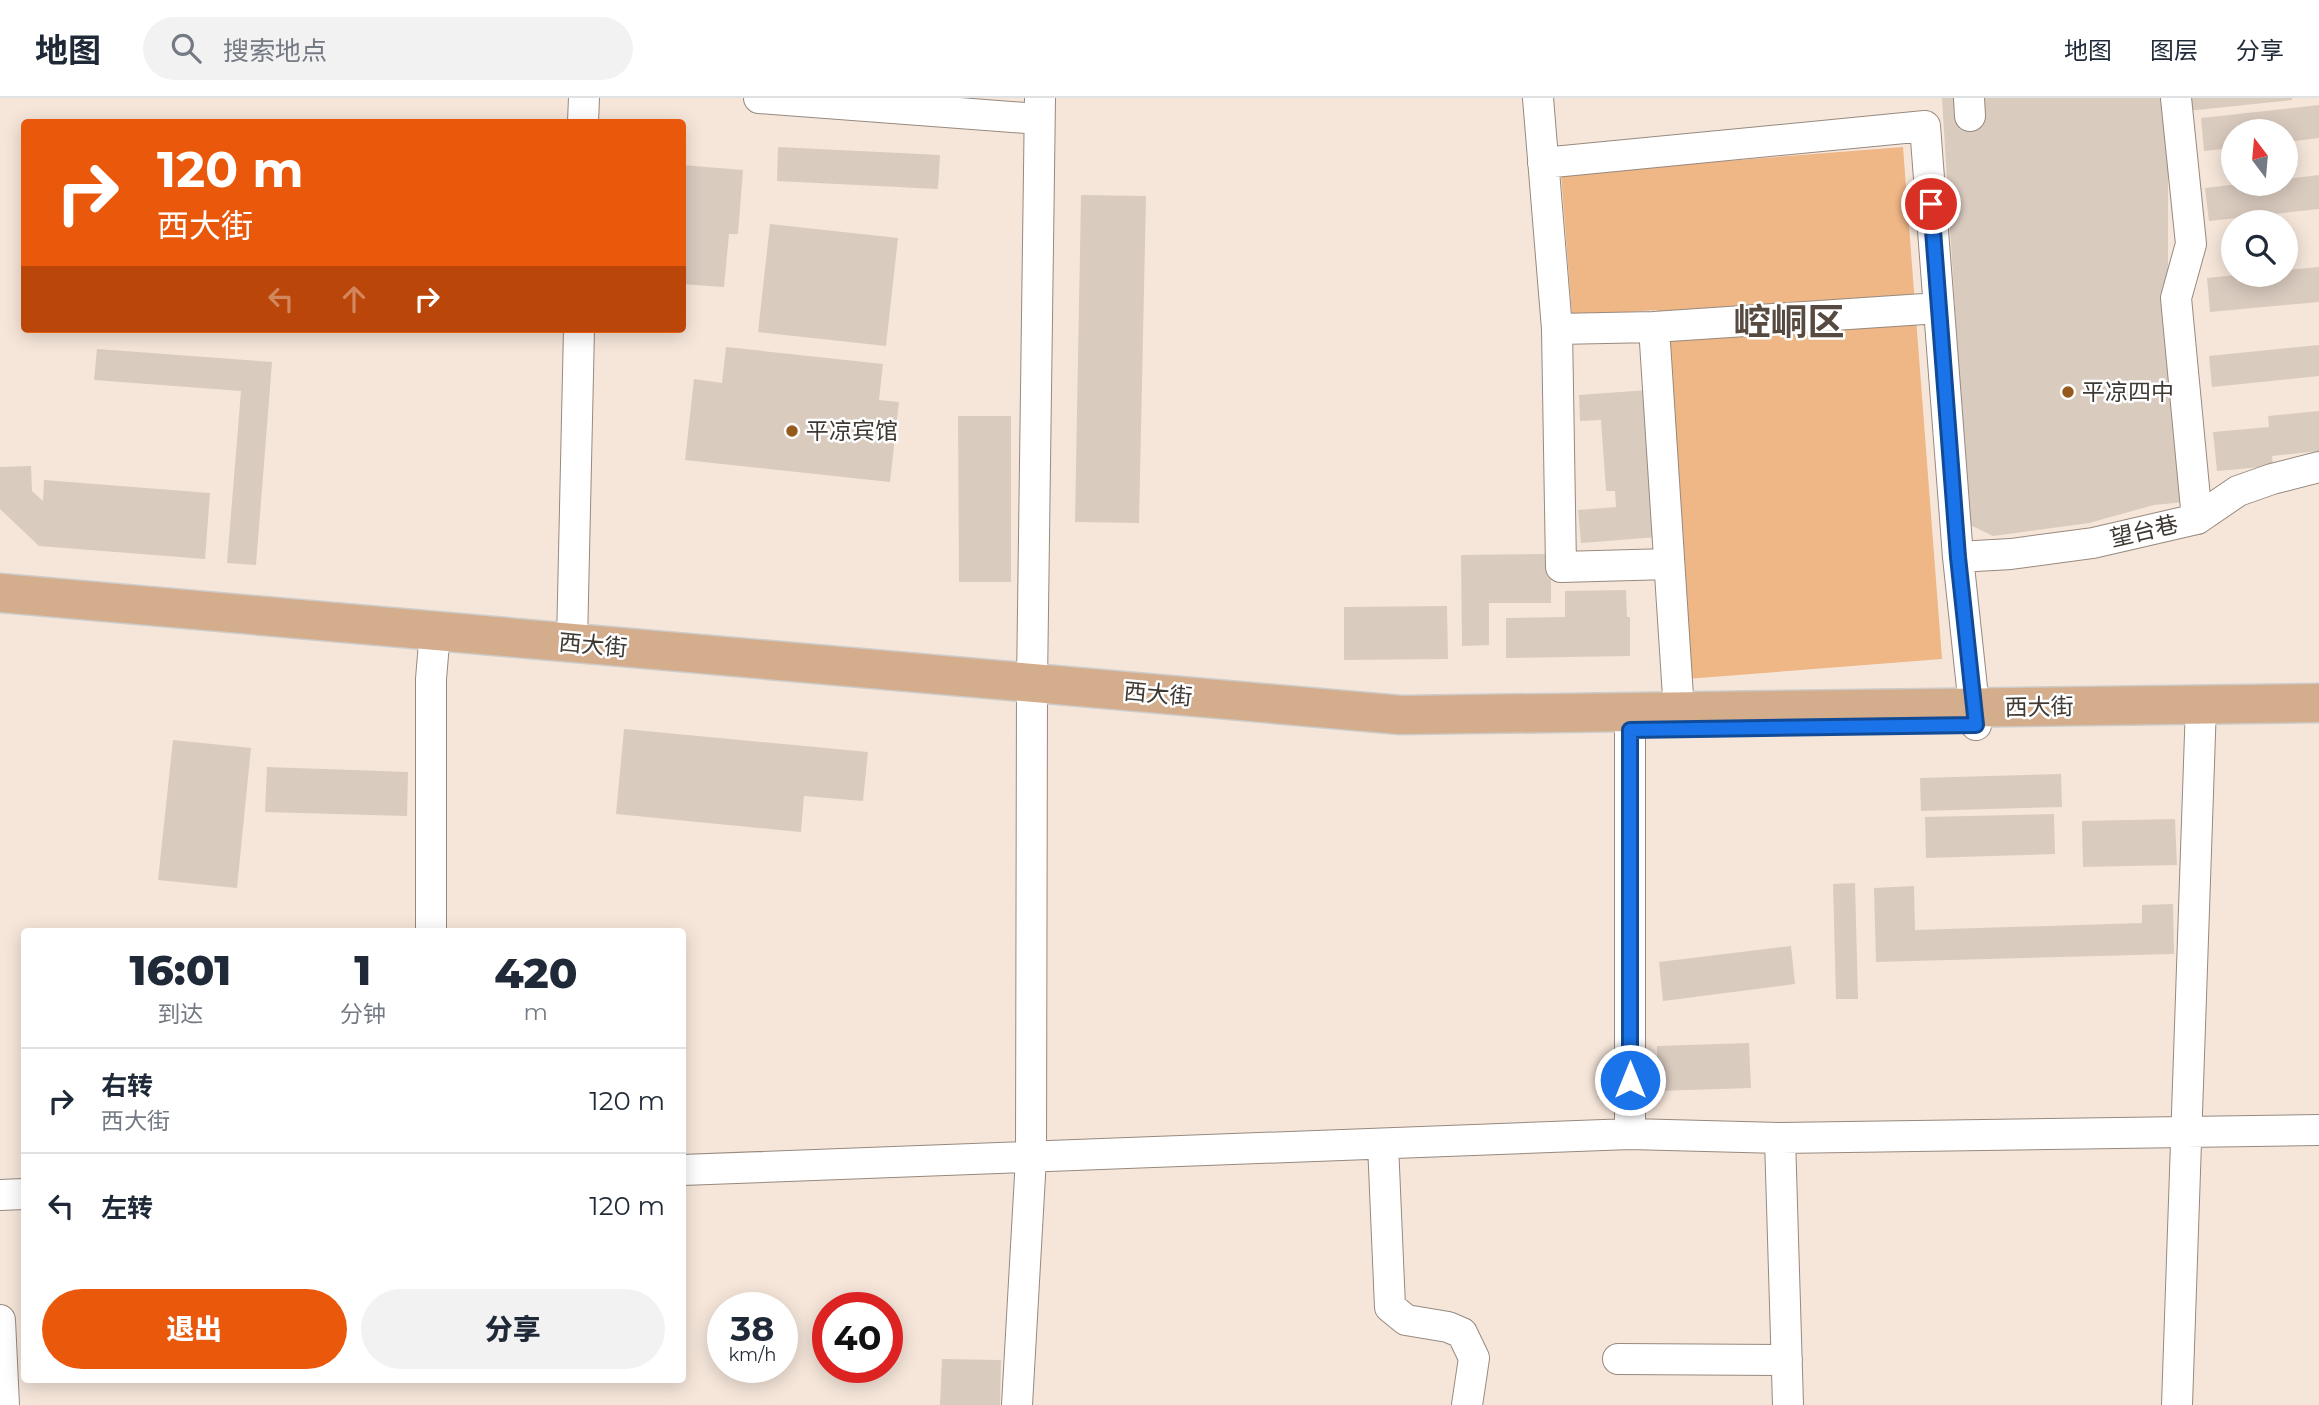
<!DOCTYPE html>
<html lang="zh">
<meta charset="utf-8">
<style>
body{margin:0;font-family:Montserrat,"Noto Sans SC",sans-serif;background:#f2f2f3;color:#1f2937;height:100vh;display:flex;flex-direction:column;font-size:26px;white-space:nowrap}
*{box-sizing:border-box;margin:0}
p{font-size:23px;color:#747a83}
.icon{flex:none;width:38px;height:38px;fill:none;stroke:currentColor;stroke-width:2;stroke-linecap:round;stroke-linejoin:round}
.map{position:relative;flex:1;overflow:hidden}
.sheet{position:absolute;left:21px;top:830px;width:665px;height:455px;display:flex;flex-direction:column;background:#fff;border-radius:7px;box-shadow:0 4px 18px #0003}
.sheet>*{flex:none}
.banner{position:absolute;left:21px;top:21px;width:665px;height:214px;border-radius:7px;box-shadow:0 4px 18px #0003;background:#ea580c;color:#fff;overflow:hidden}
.needle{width:46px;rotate:344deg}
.fabs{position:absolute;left:2221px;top:21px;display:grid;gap:14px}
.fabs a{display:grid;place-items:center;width:77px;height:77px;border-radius:50%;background:#fff;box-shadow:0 4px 18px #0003;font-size:35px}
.speed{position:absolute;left:707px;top:1194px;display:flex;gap:14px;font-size:35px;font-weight:700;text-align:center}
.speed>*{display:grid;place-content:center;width:91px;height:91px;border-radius:50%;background:#fff;box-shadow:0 4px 18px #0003;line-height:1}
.speed small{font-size:18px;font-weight:400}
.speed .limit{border:10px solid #d22;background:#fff;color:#111}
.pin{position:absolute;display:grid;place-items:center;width:60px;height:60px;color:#fff;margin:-30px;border:4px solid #fff;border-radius:50%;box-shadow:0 2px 7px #0007}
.me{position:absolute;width:77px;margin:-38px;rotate:0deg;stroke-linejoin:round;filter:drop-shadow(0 0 5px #0008)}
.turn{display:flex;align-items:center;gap:24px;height:147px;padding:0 21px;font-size:32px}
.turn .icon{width:91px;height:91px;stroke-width:2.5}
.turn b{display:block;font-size:49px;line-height:60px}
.lanes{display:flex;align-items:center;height:66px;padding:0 21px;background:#0003;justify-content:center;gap:35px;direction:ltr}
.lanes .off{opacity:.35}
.eta{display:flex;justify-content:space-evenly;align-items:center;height:119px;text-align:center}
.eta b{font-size:42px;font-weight:800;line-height:49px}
.primary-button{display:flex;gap:14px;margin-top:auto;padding:14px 21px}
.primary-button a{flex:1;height:80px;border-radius:42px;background:#ea580c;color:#fff;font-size:28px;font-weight:800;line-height:80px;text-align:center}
.primary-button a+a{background:#f2f2f3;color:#1f2937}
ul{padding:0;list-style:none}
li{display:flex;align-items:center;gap:21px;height:105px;padding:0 21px;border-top:2px solid #e0e1e3}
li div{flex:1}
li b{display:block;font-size:26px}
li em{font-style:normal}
header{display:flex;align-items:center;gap:42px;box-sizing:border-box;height:98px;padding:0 35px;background:#fff;border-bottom:2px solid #e0e1e3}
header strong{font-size:33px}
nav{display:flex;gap:38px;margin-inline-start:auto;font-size:24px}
.search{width:490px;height:63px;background:#f2f2f3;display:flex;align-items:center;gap:18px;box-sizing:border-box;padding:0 24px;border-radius:38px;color:#747a83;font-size:26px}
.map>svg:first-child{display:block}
.green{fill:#efb686}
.building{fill:#dacbbf}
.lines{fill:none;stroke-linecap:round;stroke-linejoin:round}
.minor-casing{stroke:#97897e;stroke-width:32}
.major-casing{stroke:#cdccca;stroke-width:41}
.minor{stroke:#fff;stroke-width:30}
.major{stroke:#d3ad8c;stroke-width:38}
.route-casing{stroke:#114b97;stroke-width:18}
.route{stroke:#1a73e8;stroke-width:12}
.poi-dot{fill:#96591c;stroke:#fff;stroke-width:2.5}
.labels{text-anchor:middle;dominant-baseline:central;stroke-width:5;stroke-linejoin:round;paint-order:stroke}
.poi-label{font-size:23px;fill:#3f3934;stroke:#fff;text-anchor:start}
.street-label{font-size:23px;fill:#3f3934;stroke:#fff}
.town-label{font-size:37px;font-weight:bold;fill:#574a40;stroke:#fff}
</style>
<header>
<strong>地图</strong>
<div class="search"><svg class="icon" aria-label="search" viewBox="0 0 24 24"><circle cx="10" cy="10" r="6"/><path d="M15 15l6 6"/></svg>搜索地点</div>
<nav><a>地图</a><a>图层</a><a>分享</a></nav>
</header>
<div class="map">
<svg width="2319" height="1307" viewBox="0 0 2319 1307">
<rect width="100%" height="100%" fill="#f6e6da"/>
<path class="green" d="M1903,49L1942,561L1686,581L1657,212L1572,218L1561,76Z"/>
<path class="building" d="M1942,0H2292V2L2168,15V184L2185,404L2154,407L2089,425L1993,438L1968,426Z
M2319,7V40L2286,44V33H2233V50L2204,53L2201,20Z
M778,49L940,57L938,91L777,83Z
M682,67L743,72L738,136H729L724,189L682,186Z
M2319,77V111L2209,123L2205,90L2240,86H2286V81Z
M1081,97L1146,98L1139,425L1075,424Z
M770,126L898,140L886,248L758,234Z
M2319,169V204L2210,214L2207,180L2237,177H2286V172Z
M2319,247V278L2212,289L2209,258Z
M726,249L883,266L879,302L899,304L890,384L685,362L694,281L722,285Z
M97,251L272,264L256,467L227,465L241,293L94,282Z
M1648,292L1658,439L1581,445L1578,412L1616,409L1615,393H1606L1601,322L1580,323L1579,297Z
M2319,313V353L2272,358L2273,368L2217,373L2213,334L2269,329L2268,318Z
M958,318H1011V484H959Z
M31,368L32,393L43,403L44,382L210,395L205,461L39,448L0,411V369Z
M1551,456V505H1489V547L1462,548L1461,457Z
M1626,492L1627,519H1630V558L1506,560V520L1565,519V493Z
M1447,508L1448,561L1344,562V509Z
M624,631L868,654L863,703L804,698L801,734L616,716Z
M173,642L251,650L237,790L158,782Z
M267,669L408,674L407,718L265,714Z
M2061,676L2062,709L1921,713L1920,680Z
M2054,716L2055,756L1926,760L1925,719Z
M2175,721L2177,767L2083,769L2082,723Z
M1855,785L1858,901H1836L1833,786Z
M1914,788L1915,832L2142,825V807L2173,806L2174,856L1876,864L1874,790Z
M1791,848L1795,886L1663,903L1659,864Z
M1749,945L1751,990L1658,993L1657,948Z
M942,1261L1001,1262L1000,1307H940Z"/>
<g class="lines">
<defs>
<path id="minor" d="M759,0L1039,21
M1538,0L1557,231L1561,469L1669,466
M1969,0L1970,18
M2176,0L2191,146L2176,200L2197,421
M583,24L584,0
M1543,65L1925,28L1958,459L1976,627
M1654,229L1939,210
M1557,231L1654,229L1679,614
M1958,459L2011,456L2093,445L2197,421L2238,393L2272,381L2319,369
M572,545L579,231
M1630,614V1036
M431,833V581L435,533
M1780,1040L1788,1307
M1383,1046L1390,1209L1406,1222L1448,1229L1462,1235L1474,1260L1467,1307
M682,1072L1630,1036L1780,1040L2319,1032
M0,1097L24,1096
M0,1222L4,1307
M1618,1261L1787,1262
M1017,1307L1031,1060L1032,585L1040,0
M2177,1307L2201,607"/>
<path id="major" d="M0,495L1401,617L2319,605"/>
</defs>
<use href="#minor" class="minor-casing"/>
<use href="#major" class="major-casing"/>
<use href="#minor" class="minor"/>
<use href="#major" class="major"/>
</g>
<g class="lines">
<defs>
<path id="route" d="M1630,982V632L1976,627L1958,459L1931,106"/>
</defs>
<use href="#route" class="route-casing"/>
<use href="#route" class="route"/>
</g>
<g class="poi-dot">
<circle cx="2068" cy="294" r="7"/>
<circle cx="792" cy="333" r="7"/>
</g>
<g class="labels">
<g class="poi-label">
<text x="2082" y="294">平凉四中</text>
<text x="806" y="333">平凉宾馆</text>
</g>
<g class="street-label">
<text transform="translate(2144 433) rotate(-13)">望台巷</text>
<text transform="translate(593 547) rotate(5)">西大街</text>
<text transform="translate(1158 596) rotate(5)">西大街</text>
<text transform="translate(2039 609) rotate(-1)">西大街</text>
</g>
<g class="town-label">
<text x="1789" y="223">崆峒区</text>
</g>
</g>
</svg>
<div class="fabs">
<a><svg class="needle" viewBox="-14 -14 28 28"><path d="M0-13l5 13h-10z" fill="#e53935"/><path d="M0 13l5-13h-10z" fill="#747a83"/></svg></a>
<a><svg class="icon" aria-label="search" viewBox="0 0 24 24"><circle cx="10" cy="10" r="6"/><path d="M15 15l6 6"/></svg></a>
</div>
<div class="speed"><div>38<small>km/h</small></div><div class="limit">40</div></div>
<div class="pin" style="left:1931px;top:106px;background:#d93025"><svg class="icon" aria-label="arrive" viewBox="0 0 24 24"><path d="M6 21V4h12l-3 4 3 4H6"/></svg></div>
<svg class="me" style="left:1630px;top:982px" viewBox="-20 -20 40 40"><circle r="17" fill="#1a73e8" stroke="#fff" stroke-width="3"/><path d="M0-11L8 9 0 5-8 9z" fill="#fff"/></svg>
<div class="banner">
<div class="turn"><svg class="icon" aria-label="right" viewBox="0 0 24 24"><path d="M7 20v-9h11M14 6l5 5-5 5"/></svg><div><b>120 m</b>西大街</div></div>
<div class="lanes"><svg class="icon off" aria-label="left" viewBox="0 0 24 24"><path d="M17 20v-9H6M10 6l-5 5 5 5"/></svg><svg class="icon off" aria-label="ahead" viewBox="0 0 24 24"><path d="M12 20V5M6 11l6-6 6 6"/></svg><svg class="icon" aria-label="right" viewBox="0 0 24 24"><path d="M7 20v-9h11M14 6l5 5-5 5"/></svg></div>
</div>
<section class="sheet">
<div class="eta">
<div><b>16:01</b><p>到达</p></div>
<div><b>1</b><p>分钟</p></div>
<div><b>420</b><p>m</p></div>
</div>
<ul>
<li><svg class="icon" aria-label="right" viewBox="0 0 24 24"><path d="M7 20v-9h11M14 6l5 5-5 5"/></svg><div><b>右转</b><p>西大街</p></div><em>120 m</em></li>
<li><svg class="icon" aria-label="left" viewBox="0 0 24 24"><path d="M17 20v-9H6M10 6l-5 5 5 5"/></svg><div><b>左转</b></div><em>120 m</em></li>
</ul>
<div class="primary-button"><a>退出</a><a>分享</a></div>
</section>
</div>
